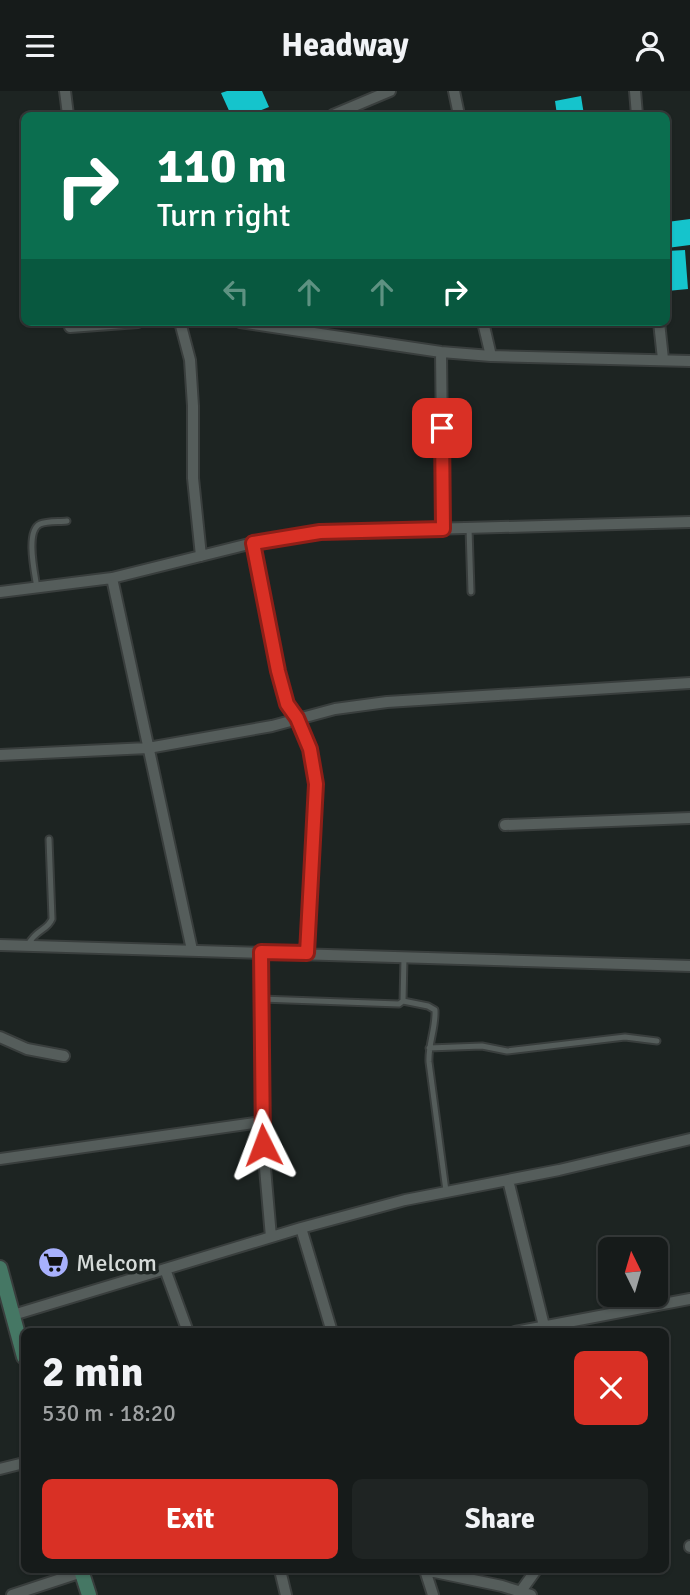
<!DOCTYPE html>
<meta charset="utf-8">
<style>
body{margin:0;font-family:Signika,sans-serif;background:#1f2423;color:#f1f3f6;height:100vh;display:flex;flex-direction:column;font-size:26px;white-space:nowrap}
*{box-sizing:border-box;margin:0}
p{font-size:23px;color:#9ea1a2}
.icon{flex:none;width:38px;height:38px;fill:none;stroke:currentColor;stroke-width:2;stroke-linecap:round;stroke-linejoin:round}
.map{position:relative;flex:1;overflow:hidden}
.panel{position:absolute;left:21px;top:1237px;width:648px;height:245px;display:flex;flex-direction:column;background:#161b1a;border-radius:10px;box-shadow:0 2px 5px #0004,0 0 0 2px #353939}
.panel>*{flex:none}
.guide{position:absolute;left:21px;top:21px;width:649px;height:214px;border-radius:10px;box-shadow:0 2px 5px #0004,0 0 0 2px #353939;background:#0b6e4f;color:#fff;overflow:hidden}
.needle{width:46px;rotate:355deg}
.buttons{position:absolute;left:598px;top:1146px;display:grid;gap:14px}
.buttons a{display:grid;place-items:center;width:70px;height:70px;border-radius:10px;background:#161b1a;box-shadow:0 2px 5px #0004,0 0 0 2px #353939;font-size:35px}
.pin{position:absolute;display:grid;place-items:center;width:60px;height:60px;color:#fff;margin:-30px;border-radius:14px;box-shadow:0 4px 10px #0006}
.me{position:absolute;width:77px;margin:-38px;rotate:357deg;stroke-linejoin:round;filter:drop-shadow(0 0 5px #0008)}
.turn{display:flex;align-items:center;gap:24px;height:147px;padding:0 21px;font-size:32px}
.turn .icon{width:91px;height:91px;stroke-width:2.5}
.turn b{display:block;font-size:49px;line-height:60px}
.lanes{display:flex;align-items:center;height:66px;padding:0 21px;background:#0003;justify-content:center;gap:35px;direction:ltr}
.lanes .off{opacity:.35}
.round{display:grid;place-items:center;flex:none;width:74px;height:74px;border-radius:10px;background:#1f2423}
.overview{display:flex;align-items:center;justify-content:space-between;height:119px;padding:0 21px}
h1{font-size:42px;font-weight:800;line-height:52px}
.button{display:flex;gap:14px;margin-top:auto;padding:14px 21px}
.button a{flex:1;height:80px;border-radius:10px;background:#d93025;color:#fff;font-size:28px;font-weight:800;line-height:80px;text-align:center}
.button a+a{background:#1f2423;color:#f1f3f6}
header{display:flex;justify-content:space-between;align-items:center;height:91px;padding:0 21px;background:#161b1a;font-size:32px;font-weight:800}
.map>svg:first-child{display:block}
.building{fill:#15c4cc}
.lines{fill:none;stroke-linecap:round;stroke-linejoin:round}
.lane-casing{stroke:#393e3d;stroke-width:9}
.street-casing{stroke:#393e3d;stroke-width:14}
.secondary-casing{stroke:#393e3d;stroke-width:18}
.lane{stroke:#555d5b;stroke-width:5}
.street{stroke:#555d5b;stroke-width:10}
.secondary{stroke:#457764;stroke-width:14}
.route-casing{stroke:#8d1f18;stroke-width:18}
.route{stroke:#d93025;stroke-width:12}
.labels{text-anchor:middle;dominant-baseline:central;stroke-width:7;stroke-linejoin:round;paint-order:stroke}
.poi-label{font-size:24px;fill:#d6dbd9;stroke:#1d2422;text-anchor:start}
</style>
<header><svg class="icon" aria-label="menu" viewBox="0 0 24 24"><path d="M4 6h16M4 12h16M4 18h16"/></svg>Headway<svg class="icon" aria-label="person" viewBox="0 0 24 24"><circle cx="12" cy="8" r="4"/><path d="M4 21q1-7 8-7t8 7"/></svg></header>
<div class="map">
<svg width="690" height="1504" viewBox="0 0 690 1504">
<rect width="100%" height="100%" fill="#1d2422"/>
<path class="building" d="M227,0H262L269,16L249,24H231L221,2Z
M581,5L584,24H557L555,10Z
M690,128V154L667,157V131Z
M685,159L688,198L667,200V160Z"/>
<g class="lines">
<defs>
<path id="lane" d="M469,437L471,501
M37,497C35,483 25,440 40,433C47,430 59,431 67,430
M28,854C36,838 47,840 52,828L49,748
M261,908L399,913L403,910L404,867
M403,910L428,915L435,919C436,937 428,953 429,971L446,1100
M429,957L482,955L507,960L625,946L657,950"/>
<path id="street" d="M65,0L68,24
M454,0L459,24
M635,0L637,24
M333,24L390,0
M180,231L190,269L193,315V387L201,465
M240,231L441,261L491,265L690,270
M483,231L491,265
M659,231L663,268
M70,236L138,231
M441,261L443,438
M253,452L278,580L287,613L297,627L310,658L316,693L307,862
M112,487L192,859
M0,501L112,487L253,452L320,441L690,431
M0,664L148,657L272,635L335,618L387,611L690,592
M505,734L690,727
M0,854L690,875
M261,861V1031L271,1146
M0,946L27,958L64,965
M0,1068L261,1031
M508,1089L545,1239
M301,1137L332,1241
M165,1178L188,1241
M13,1224L301,1137L405,1109L559,1079L690,1048
M515,1241L690,1208
M0,1378L24,1372
M690,1456V1455
M280,1479L286,1504
M425,1479L502,1495L531,1504
M425,1479L433,1504
M521,1500L536,1479
M12,1504L82,1481"/>
<path id="secondary" d="M0,1177L24,1266
M81,1479L89,1504"/>
</defs>
<use href="#lane" class="lane-casing"/>
<use href="#street" class="street-casing"/>
<use href="#secondary" class="secondary-casing"/>
<use href="#lane" class="lane"/>
<use href="#street" class="street"/>
<use href="#secondary" class="secondary"/>
</g>
<g class="lines">
<defs>
<path id="route" d="M263,1054L261,861L307,862L316,693L310,658L297,627L287,613L278,580L253,452L320,441L443,438L442,337"/>
</defs>
<use href="#route" class="route-casing"/>
<use href="#route" class="route"/>
</g>
<defs>
<symbol id="supermarket-disc" viewBox="-11 -11 22 22"><circle r="9.5" fill="#a8b0fc" stroke="#1d2422"/><path d="M-6-5.5h2.5l.6 2H6L4.5 2H-2.5L-4.4-4H-6ZM-1.5 3.2a1.3 1.3 0 1 0 .1 0ZM3 3.2a1.3 1.3 0 1 0 .1 0Z" fill="#111"/></symbol>
</defs>
<g fill-rule="evenodd">
<use href="#supermarket-disc" x="36" y="1154" width="35" height="35"/>
</g>
<g class="labels">
<g class="poi-label">
<text x="76" y="1172">Melcom</text>
</g>
</g>
</svg>
<div class="buttons">
<a><svg class="needle" viewBox="-14 -14 28 28"><path d="M0-13l5 13h-10z" fill="#e53935"/><path d="M0 13l5-13h-10z" fill="#9ea1a2"/></svg></a>
</div>
<div class="pin" style="left:442px;top:337px;background:#d93025"><svg class="icon" aria-label="arrive" viewBox="0 0 24 24"><path d="M6 21V4h12l-3 4 3 4H6"/></svg></div>
<svg class="me" style="left:263px;top:1054px" viewBox="-20 -20 40 40"><path d="M0-17L14 15 0 8-14 15z" fill="#d93025" stroke="#fff" stroke-width="4"/></svg>
<div class="guide">
<div class="turn"><svg class="icon" aria-label="right" viewBox="0 0 24 24"><path d="M7 20v-9h11M14 6l5 5-5 5"/></svg><div><b>110 m</b>Turn right</div></div>
<div class="lanes"><svg class="icon off" aria-label="left" viewBox="0 0 24 24"><path d="M17 20v-9H6M10 6l-5 5 5 5"/></svg><svg class="icon off" aria-label="ahead" viewBox="0 0 24 24"><path d="M12 20V5M6 11l6-6 6 6"/></svg><svg class="icon off" aria-label="ahead" viewBox="0 0 24 24"><path d="M12 20V5M6 11l6-6 6 6"/></svg><svg class="icon" aria-label="right" viewBox="0 0 24 24"><path d="M7 20v-9h11M14 6l5 5-5 5"/></svg></div>
</div>
<section class="panel">
<div class="overview"><div><h1>2 min</h1><p>530 m · 18:20</p></div><a class="round" style="background:#d93025;color:#fff"><svg class="icon" aria-label="close" viewBox="0 0 24 24"><path d="M6 6l12 12M18 6L6 18"/></svg></a></div>
<div class="button"><a>Exit</a><a>Share</a></div>
</section>
</div>
